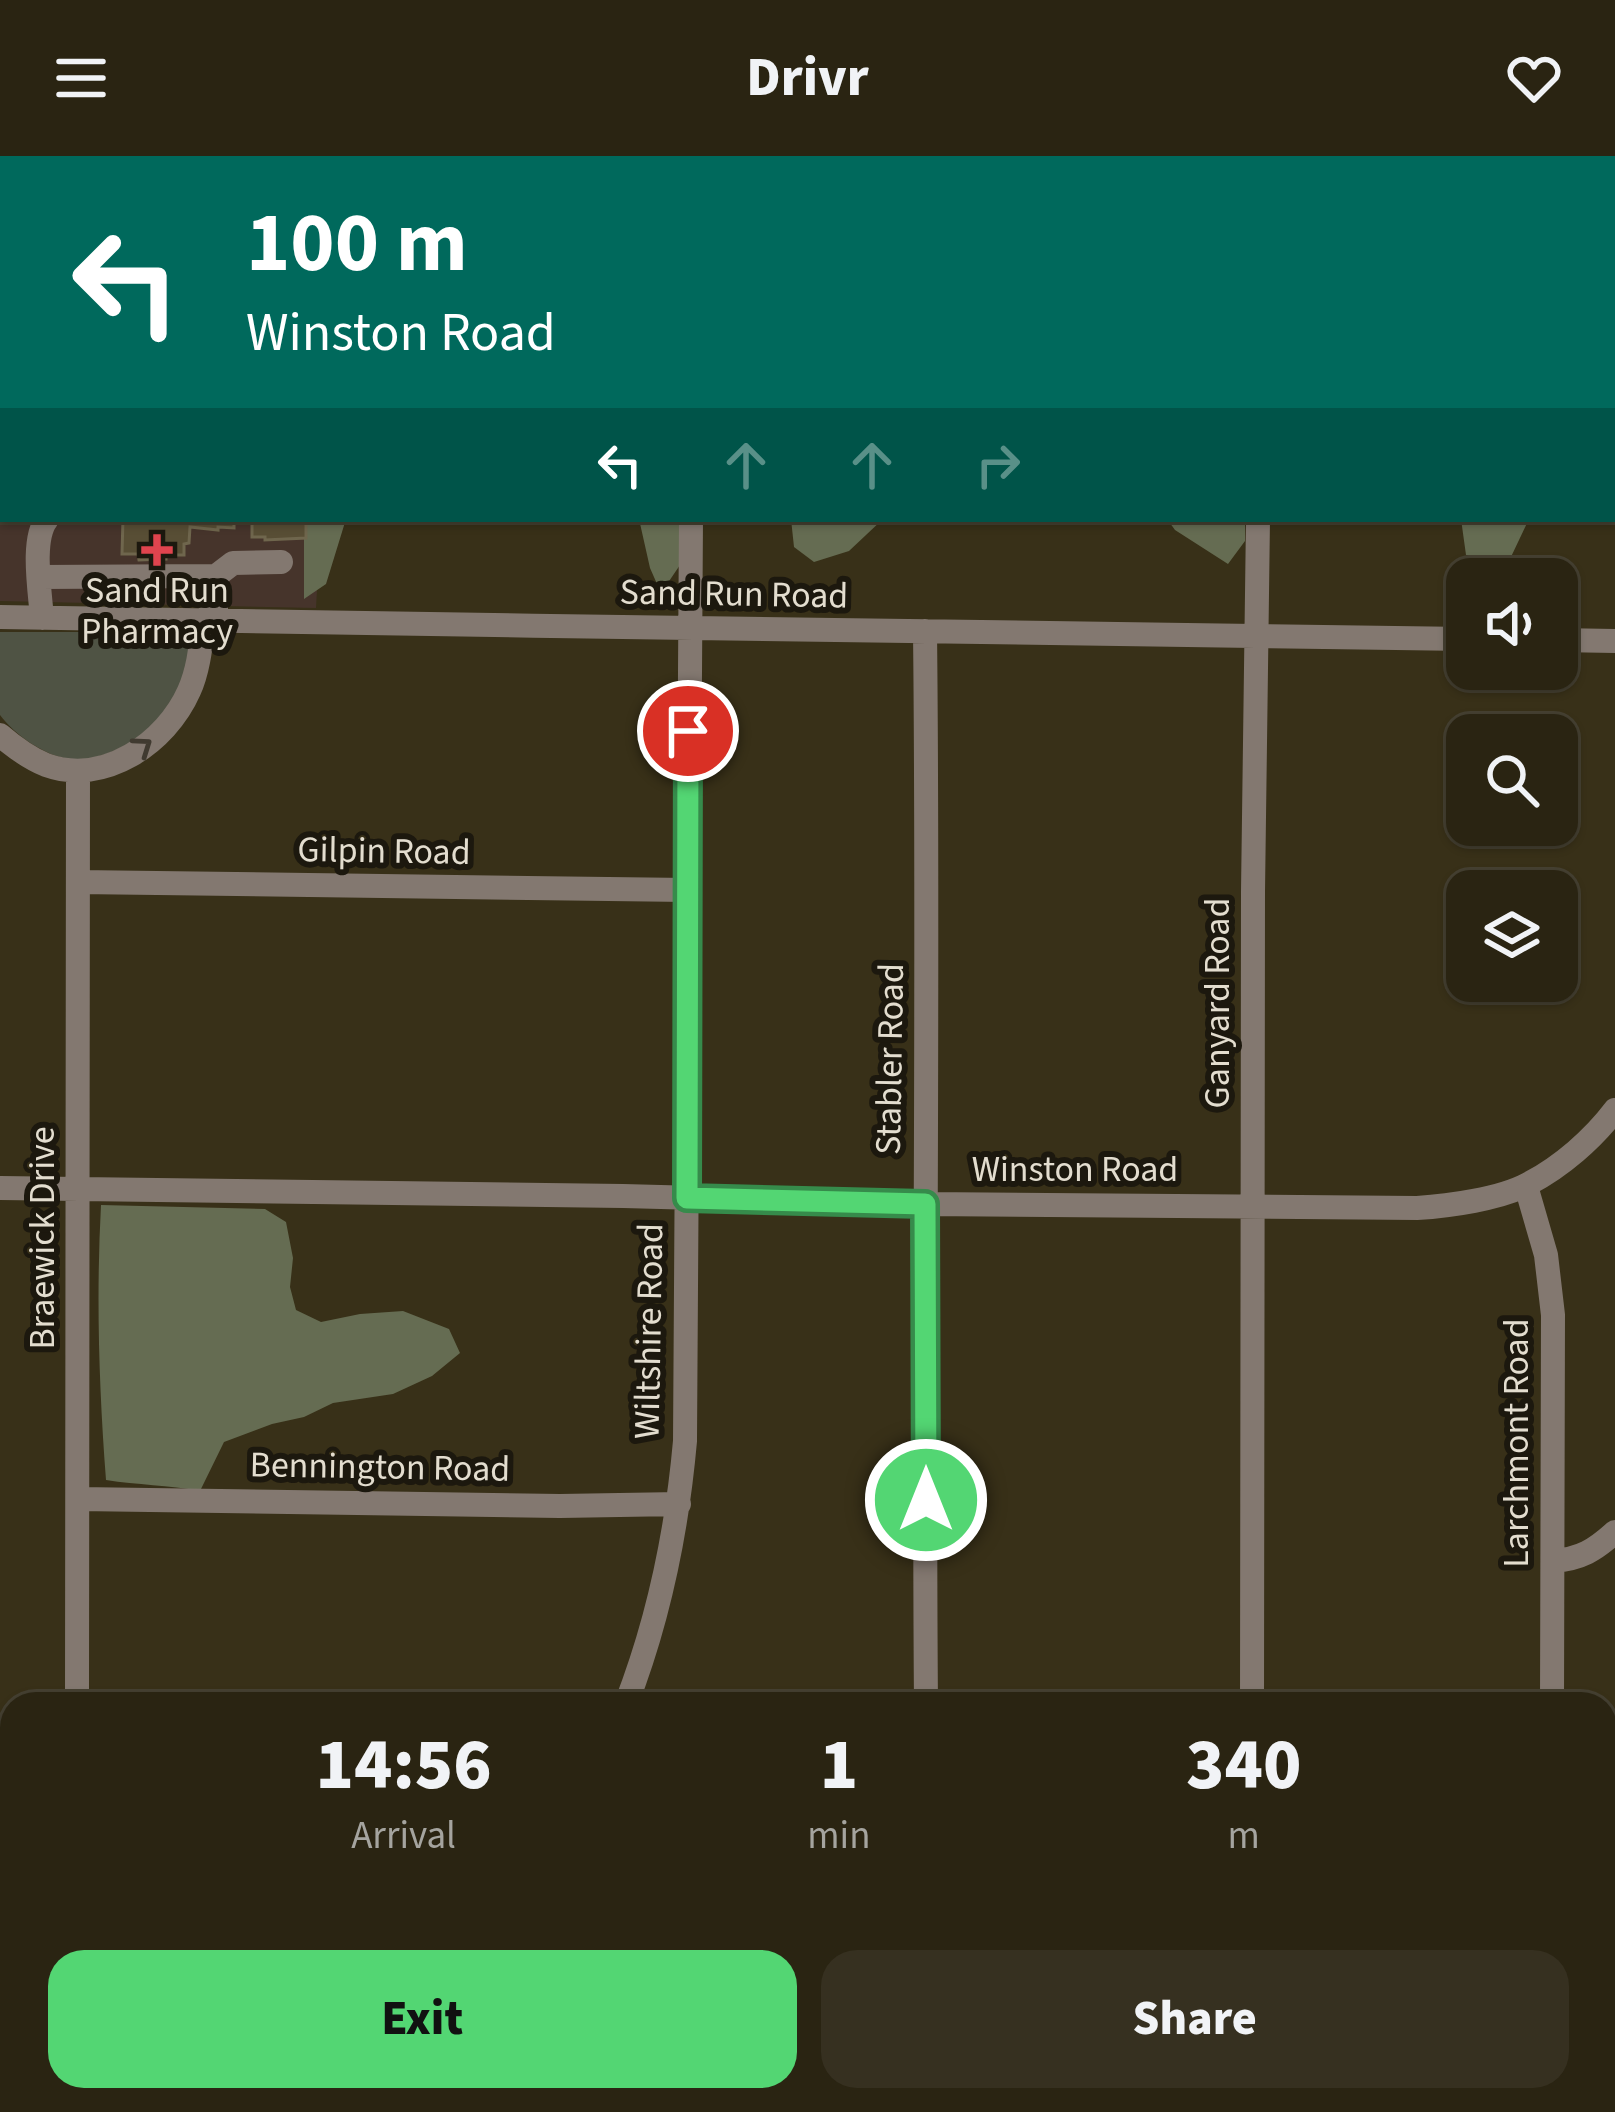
<!DOCTYPE html>
<style>
body{margin:0;font-family:"Source Sans 3",sans-serif;background:#363020;color:#f1f3f6;height:100vh;display:flex;flex-direction:column;font-size:45px;white-space:nowrap}
*{box-sizing:border-box;margin:0}
p{font-size:39px;color:#a5a49f}
.icon{flex:none;width:66px;height:66px;fill:none;stroke:currentColor;stroke-width:2;stroke-linecap:round;stroke-linejoin:round}
.map{position:relative;flex:1;overflow:hidden}
.details{position:absolute;left:0px;top:1536px;width:1617px;height:420px;display:flex;flex-direction:column;background:#2a2412;border-radius:36px 36px 0 0;box-shadow:0 3px 9px #0004,0 0 0 3px #464132}
.details>*{flex:none}
.top-card{position:absolute;left:0px;top:0px;width:1617px;height:366px;box-shadow:0 3px 9px #0004,0 0 0 3px #464132;background:#00695c;color:#fff;overflow:hidden}
.buttons{position:absolute;left:1446px;top:402px;display:grid;gap:24px}
.buttons a{display:grid;place-items:center;width:132px;height:132px;border-radius:24px;background:#2a2412;box-shadow:0 3px 9px #0004,0 0 0 3px #464132;font-size:60px}
.pin{position:absolute;display:grid;place-items:center;width:102px;height:102px;color:#fff;margin:-51px;border:6px solid #fff;border-radius:50%;box-shadow:0 3px 12px #0007}
.me{position:absolute;width:132px;margin:-66px;rotate:0deg;stroke-linejoin:round;filter:drop-shadow(0 0 9px #0008)}
.turn{display:flex;align-items:center;gap:42px;height:252px;padding:0 48px;font-size:54px}
.turn .icon{width:156px;height:156px;stroke-width:2.5}
.turn b{display:block;font-size:84px;line-height:102px}
.lanes{display:flex;align-items:center;height:114px;padding:0 48px;background:#0003;justify-content:center;gap:60px;direction:ltr}
.lanes .off{opacity:.35}
.eta{display:flex;justify-content:space-evenly;align-items:center;height:204px;text-align:center}
.eta b{font-size:72px;font-weight:800;line-height:84px}
.cta{display:flex;gap:24px;margin-top:auto;padding:24px 48px}
.cta a{flex:1;height:138px;border-radius:36px;background:#53d673;color:#111;font-size:48px;font-weight:800;line-height:138px;text-align:center}
.cta a+a{background:#363020;color:#f1f3f6}
header{display:flex;justify-content:space-between;align-items:center;height:156px;padding:0 48px;background:#2a2412;font-size:54px;font-weight:800}
.map>svg:first-child{display:block}
.commercial{fill:#46342b}
.green{fill:#4f5344}
.forest{fill:#656c52}
.building{fill:#584e35;stroke:#6f664d;stroke-width:3}
.lines{fill:none;stroke-linecap:round;stroke-linejoin:round}
.minor{stroke:#837870;stroke-width:24}
.major{stroke:#d5bfaf;stroke-width:30}
.oneway{stroke:#403a30}
.route-casing{stroke:#368b4b;stroke-width:30}
.route{stroke:#53d673;stroke-width:21}
.health-dot{fill:#e0444e;stroke:#1c180e;stroke-width:4.5}
.labels{text-anchor:middle;dominant-baseline:central;stroke-width:12;stroke-linejoin:round;paint-order:stroke}
.poi-label{font-size:36px;fill:#e3ddcf;stroke:#1c180e}
.street-label{font-size:36px;fill:#e3ddcf;stroke:#1c180e}
</style>
<header><svg class="icon" aria-label="menu" viewBox="0 0 24 24"><path d="M4 6h16M4 12h16M4 18h16"/></svg>Drivr<svg class="icon" aria-label="heart" viewBox="0 0 24 24"><path d="M12 20l-8-8c-3-5 5-10 8-4 3-6 11-1 8 4z"/></svg></header>
<div class="map">
<svg width="1615" height="1956" viewBox="0 0 1615 1956">
<rect width="100%" height="100%" fill="#383018"/>
<path class="commercial" d="M3,220V363H321L316,452L0,445V225Z"/>
<path class="green" d="M0,476H193C187,506 183,539 162,563C143,584 99,607 70,603C45,600 15,579 0,559Z"/>
<path class="forest" d="M304,363H346L326,428L304,443Z
M639,363H682L680,409L661,437L650,412Z
M791,363H883L849,395L814,406L794,391Z
M1167,363H1245V385L1228,408L1175,374Z
M1461,363H1529L1510,403L1466,399Z
M101,1049L265,1053L286,1066L293,1102L290,1131L296,1154L321,1166L360,1158L403,1155L449,1173L460,1197L432,1220L393,1238L333,1247L304,1261L272,1268L224,1286L200,1335C169,1329 137,1329 106,1324C99,1232 96,1141 101,1049Z"/>
<path class="building" d="M123,363H252V366H234V372L218,371V374L190,371L189,387L184,388V399H166V403L139,404L138,398H122Z
M252,363H306V382L265,384V381H252Z"/>
<g class="lines">
<path class="minor" d="M693,3V0
M1260,3V0
M1614,83H1615
M0,102L3,112
M0,137H3
M0,242L3,243
M0,304L3,306
M40,421L216,420
M0,461C489,468 978,479 1467,483
M42,462C40,435 31,383 47,363
M216,463V420L233,407L281,406
M925,475C929,833 923,1190 926,1548
M1557,484L1615,485
M0,579C14,591 29,602 46,609C104,630 166,587 189,535C199,513 201,487 204,463
M78,726L688,734
M1526,1030L1546,1099L1553,1159L1552,1548
M0,1032L623,1040L925,1048L1417,1052C1449,1050 1500,1043 1528,1028C1561,1011 1593,983 1615,954
M79,1343L560,1350L679,1348
M1553,1405C1581,1403 1595,1394 1615,1376
M77,1548L78,615
M626,1548C659,1463 677,1375 685,1285L691,363
M1252,1548L1253,736L1258,363
M75,1956V1944
M406,1956L411,1944
M923,1956V1944
M1250,1956V1944
M1552,1956L1553,1944"/>
<path class="major" d="M94,3L96,0
M0,158L3,153"/>
</g>
<defs><path id="oneway-chevron" d="M-2-3.5L2.5 0L-2 3.5" fill="none" stroke-width="1.6" stroke-linecap="round" stroke-linejoin="round" transform="scale(3)"/></defs>
<use class="oneway" href="#oneway-chevron" transform="translate(143 590) rotate(-35)"/>
<g class="lines">
<defs>
<path id="route" d="M688,575L687,1042L925,1048L926,1344"/>
</defs>
<use href="#route" class="route-casing"/>
<use href="#route" class="route"/>
</g>
<path class="health-dot" d="M151 376h12v12h12v12h-12v12h-12v-12h-12v-12h12z"/>
<g class="labels">
<g class="poi-label">
<text x="157" y="434">Sand Run<tspan x="157" dy="41">Pharmacy</tspan></text>
</g>
<g class="street-label">
<text transform="translate(734 438) rotate(1)">Sand Run Road</text>
<text transform="translate(384 695) rotate(1)">Gilpin Road</text>
<text transform="translate(1217 847) rotate(-90)">Ganyard Road</text>
<text transform="translate(890 903) rotate(-89)">Stabler Road</text>
<text x="1075" y="1013">Winston Road</text>
<text transform="translate(42 1082) rotate(-90)">Braewick Drive</text>
<text transform="translate(649 1175) rotate(-89)">Wiltshire Road</text>
<text transform="translate(1516 1287) rotate(-90)">Larchmont Road</text>
<text transform="translate(380 1311) rotate(1)">Bennington Road</text>
</g>
</g>
</svg>
<div class="buttons">
<a><svg class="icon" aria-label="sound" viewBox="0 0 24 24"><path d="M4 9h4l5-4v14l-5-4H4zM17 9q2 3 0 6"/></svg></a>
<a><svg class="icon" aria-label="search" viewBox="0 0 24 24"><circle cx="10" cy="10" r="6"/><path d="M15 15l6 6"/></svg></a>
<a><svg class="icon" aria-label="layers" viewBox="0 0 24 24"><path d="M12 4l9 5-9 5-9-5zM3 14l9 5 9-5"/></svg></a>
</div>
<div class="pin" style="left:688px;top:575px;background:#d93025"><svg class="icon" aria-label="arrive" viewBox="0 0 24 24"><path d="M6 21V4h12l-3 4 3 4H6"/></svg></div>
<svg class="me" style="left:926px;top:1344px" viewBox="-20 -20 40 40"><circle r="17" fill="#53d673" stroke="#fff" stroke-width="3"/><path d="M0-11L8 9 0 5-8 9z" fill="#fff"/></svg>
<div class="top-card">
<div class="turn"><svg class="icon" aria-label="left" viewBox="0 0 24 24"><path d="M17 20v-9H6M10 6l-5 5 5 5"/></svg><div><b>100 m</b>Winston Road</div></div>
<div class="lanes"><svg class="icon" aria-label="left" viewBox="0 0 24 24"><path d="M17 20v-9H6M10 6l-5 5 5 5"/></svg><svg class="icon off" aria-label="ahead" viewBox="0 0 24 24"><path d="M12 20V5M6 11l6-6 6 6"/></svg><svg class="icon off" aria-label="ahead" viewBox="0 0 24 24"><path d="M12 20V5M6 11l6-6 6 6"/></svg><svg class="icon off" aria-label="right" viewBox="0 0 24 24"><path d="M7 20v-9h11M14 6l5 5-5 5"/></svg></div>
</div>
<section class="details">
<div class="eta">
<div><b>14:56</b><p>Arrival</p></div>
<div><b>1</b><p>min</p></div>
<div><b>340</b><p>m</p></div>
</div>
<div class="cta"><a>Exit</a><a>Share</a></div>
</section>
</div>
